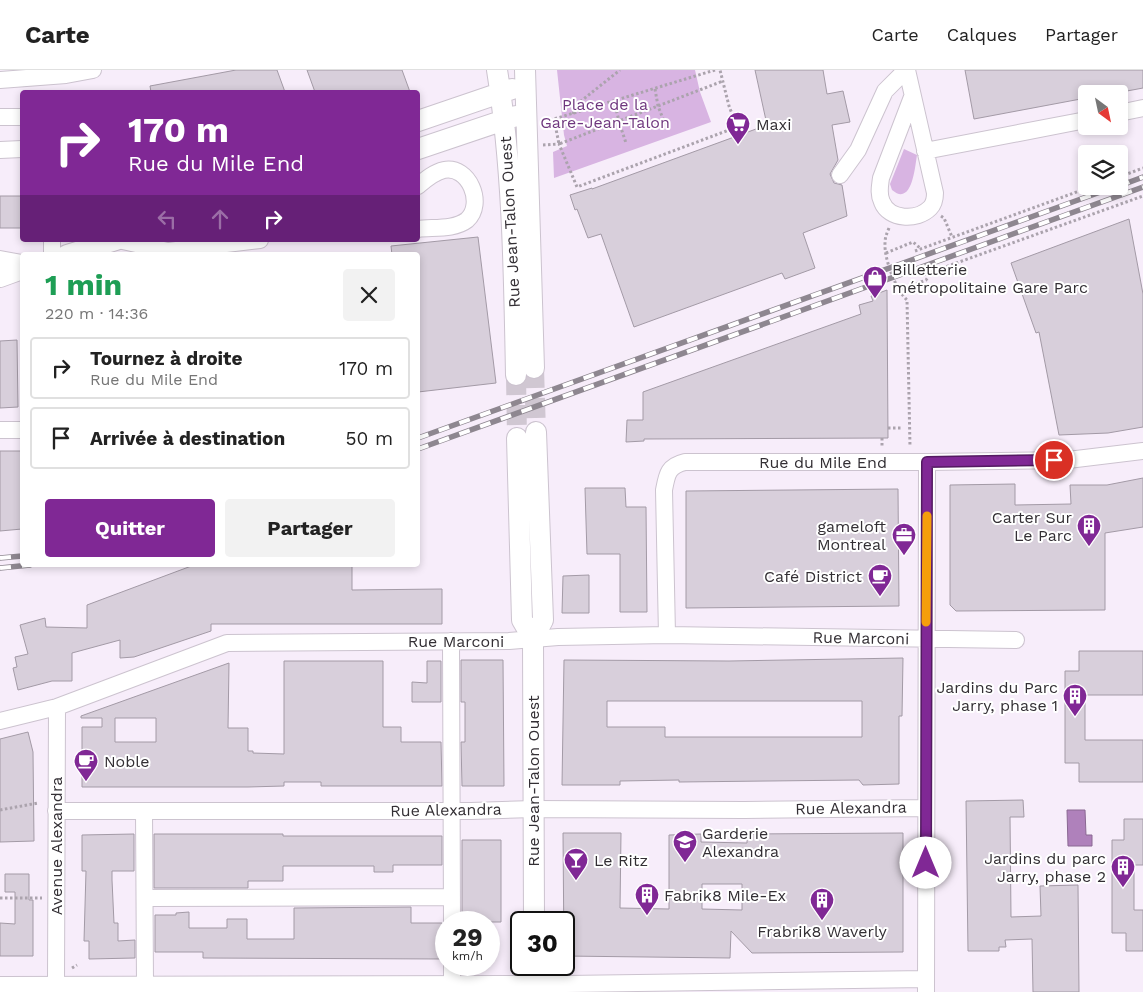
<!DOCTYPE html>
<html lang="fr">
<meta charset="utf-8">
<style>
body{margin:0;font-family:"Work Sans",sans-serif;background:#f2f2f2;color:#222;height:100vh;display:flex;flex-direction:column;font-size:19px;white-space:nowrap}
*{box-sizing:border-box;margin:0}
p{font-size:16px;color:#767676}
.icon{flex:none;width:28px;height:28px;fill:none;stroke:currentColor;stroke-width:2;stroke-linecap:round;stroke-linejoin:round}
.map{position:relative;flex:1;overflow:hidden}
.drawer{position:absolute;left:20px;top:182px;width:400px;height:315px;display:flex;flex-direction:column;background:#fff;border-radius:5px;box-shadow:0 2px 8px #0003}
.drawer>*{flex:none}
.banner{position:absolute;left:20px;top:20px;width:400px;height:152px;border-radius:5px;box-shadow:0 2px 8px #0003;background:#802895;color:#fff;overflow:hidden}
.needle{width:32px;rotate:147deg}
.buttons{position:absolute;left:1078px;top:15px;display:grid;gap:10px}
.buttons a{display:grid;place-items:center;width:50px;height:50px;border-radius:5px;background:#fff;box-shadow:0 2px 8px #0003;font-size:25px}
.speed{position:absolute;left:435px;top:841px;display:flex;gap:10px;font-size:25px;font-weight:700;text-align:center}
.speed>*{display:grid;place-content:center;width:65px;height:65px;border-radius:50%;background:#fff;box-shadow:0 2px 8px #0003;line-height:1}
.speed small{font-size:12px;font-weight:400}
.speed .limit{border:2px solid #111;border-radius:8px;background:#fff;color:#111}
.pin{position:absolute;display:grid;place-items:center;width:42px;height:42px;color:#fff;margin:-21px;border:2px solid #fff;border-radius:50%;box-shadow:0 1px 5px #0007}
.me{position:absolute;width:55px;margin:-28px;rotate:0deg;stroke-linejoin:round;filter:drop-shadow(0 0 4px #0008)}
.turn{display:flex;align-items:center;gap:18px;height:105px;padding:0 25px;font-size:22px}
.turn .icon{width:65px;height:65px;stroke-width:2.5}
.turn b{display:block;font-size:35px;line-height:42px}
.lanes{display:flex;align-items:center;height:48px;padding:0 25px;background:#0003;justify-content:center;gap:25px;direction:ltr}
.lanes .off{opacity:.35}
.round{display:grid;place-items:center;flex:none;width:52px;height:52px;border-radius:5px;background:#f2f2f2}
.overview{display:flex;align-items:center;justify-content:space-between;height:85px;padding:0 25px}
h1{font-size:30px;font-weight:700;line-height:38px;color:#1e9e55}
.cta{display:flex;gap:10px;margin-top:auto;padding:10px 25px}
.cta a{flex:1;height:58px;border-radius:5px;background:#802895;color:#fff;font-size:20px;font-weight:700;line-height:58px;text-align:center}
.cta a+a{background:#f2f2f2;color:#222}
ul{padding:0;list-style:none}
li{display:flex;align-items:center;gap:15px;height:62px;margin:0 10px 8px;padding:0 15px;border:2px solid #e0e0e0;border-radius:5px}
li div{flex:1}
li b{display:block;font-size:19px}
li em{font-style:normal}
header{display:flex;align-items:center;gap:30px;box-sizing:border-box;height:70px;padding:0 25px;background:#fff;border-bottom:1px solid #e0e0e0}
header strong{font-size:24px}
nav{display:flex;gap:28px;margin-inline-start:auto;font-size:18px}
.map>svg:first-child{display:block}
.green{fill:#d8b4e2}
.water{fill:#af81bb;stroke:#8a6892}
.building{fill:#d8cfdb;stroke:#a39aa6;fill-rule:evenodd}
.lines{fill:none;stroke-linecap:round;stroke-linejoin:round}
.major-tunnel{stroke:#d0c7d2;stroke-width:20;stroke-dasharray:20 10;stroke-linecap:butt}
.minor-casing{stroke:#ccc3cf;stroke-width:18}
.major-casing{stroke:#ccc3cf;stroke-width:22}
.path{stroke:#aba3ad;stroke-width:3;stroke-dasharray:2.5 2.5;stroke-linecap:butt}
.minor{stroke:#fff;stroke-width:16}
.major{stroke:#fff;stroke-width:20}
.rail-casing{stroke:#8e8790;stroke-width:5.5}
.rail{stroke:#fff;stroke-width:4;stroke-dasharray:11;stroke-linecap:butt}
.route-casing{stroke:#531a61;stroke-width:12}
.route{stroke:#802895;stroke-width:9}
.slow{stroke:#f59e0b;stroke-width:9}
.labels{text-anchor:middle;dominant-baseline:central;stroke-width:4;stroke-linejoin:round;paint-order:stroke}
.park-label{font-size:16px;fill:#6f367e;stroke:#fff}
.poi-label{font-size:16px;fill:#332f34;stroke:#fff;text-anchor:start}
.street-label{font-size:16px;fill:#332f34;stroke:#fff}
</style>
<header>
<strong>Carte</strong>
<nav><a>Carte</a><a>Calques</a><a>Partager</a></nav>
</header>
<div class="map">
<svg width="1143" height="922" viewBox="0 0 1143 922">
<rect width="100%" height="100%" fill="#f7edfa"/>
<path class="green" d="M557,0H695L700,22L711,52L554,108L553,82L567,76L564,65Z
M904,79L917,85C915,97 912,137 892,120L890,114Z"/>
<path class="water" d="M1067,740H1085L1086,765H1092V776H1068Z"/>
<path class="building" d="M236,0H277L285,22H151L150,16Z
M307,0H402L410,22H315Z
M755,0H823L827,24L843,21L850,52L832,55L838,90L830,104L834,113L842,115L847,146L803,163L815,198L785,209L782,203L634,257L601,164L588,168L577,139L575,140L570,125L592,118V119L767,55Z
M965,0H1143V18L1111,24H1086V28L974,49Z
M0,126H22V158H0Z
M1129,149L1143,224V357L1108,363L1059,365L1039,262L1036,263L1011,193Z
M478,167L496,313L418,322V185H392L391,176Z
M887,220L888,368L644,369V371L626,372L627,350H643V322L861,244L859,235L873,231L871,226Z
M17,270L18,337L0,338V271Z
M0,381H22V459L0,461Z
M1143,408V457L1105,463V540L956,541L950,535V415L1015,414V435L1071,434L1070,415H1107Z
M585,418H625L626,437H646L647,542H620V484H587Z
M898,419L899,536L686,538V421Z
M194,495H352V520L442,519V554H211V561L134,587L120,588V570L72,583V611H52L18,620L13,598L17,597L15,587L28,584L20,555L45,548L46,557L87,558V535Z
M589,505V543H562L563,506Z
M1079,581H1143V625H1085V670H1143V712H1079V693H1065V601H1079Z
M903,588L902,646H899V714L863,715L859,710L679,712V710L620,711V715H562L564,590L729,591ZM607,631H862V667H665V657H607Z
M461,590H503L504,716H462L461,672H465V632H461Z
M284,591H383V657H401V672H441L442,716H321V712H284V716L248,717H82V657H102V648H81V646L229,593L228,658H248V681H253V683L284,684ZM115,648H156V672H115Z
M427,591H441V632H412V612L427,613Z
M28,662L33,682L34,771L0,772V669Z
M1023,730L1024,747H1010L1011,847L1041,846L1040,816L1078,815L1079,922H1033L1032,869L1005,870L1006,877H999V881H968L966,731Z
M1124,749H1143V795H1134V840H1143V881H1126V863H1112V770H1124Z
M563,763H621L620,838L669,839V765L701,764V772L747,773V764L903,763V882L752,883L731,861L730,888L564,886ZM702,814H742V840L702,839Z
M134,764V801H112V810L114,853H118V871L135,870V888L89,889V871H84L86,801H82V765Z
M154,764H283V766H442V795H393V802H374V796H283V811H248V818H154Z
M462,770H501V852H462Z
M5,804H29V830H33V886H0V853L15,854V822H5Z
M411,837V853H442L446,860V887L444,889L203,888V882H155V845H176V843L189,842V858H227V849H247V869H294V838Z"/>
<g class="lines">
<path class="major-tunnel" d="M534,298L536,362
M516,305L517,368"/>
<defs>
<path id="minor" d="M907,0L935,123C935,128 934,134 930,138C917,151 889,150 882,132C878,124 880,116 881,108L912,27
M0,10L66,5L93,0
M1119,43L1143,38
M0,47H22
M0,80L22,79
M925,81L1086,50
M840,105L858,80L885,21L906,0
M418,116C425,110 434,102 444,100C469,95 485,134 467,150C454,160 433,157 418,159
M52,170V185
M118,170L168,181L260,170
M0,189L22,193
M0,360H22
M667,565L664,420C667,404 668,396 685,392H927L1068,390L1143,381
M451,571L452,852
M0,651L57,637L227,573L509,571L558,567L667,565L1016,570
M56,741H471L534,739L744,740L926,738
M144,741L145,914
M145,828L452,827
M452,895V922
M56,914L57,637
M0,915L566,914L926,909
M926,922L927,392"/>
<path id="major" d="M497,0C513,101 514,203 516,305
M525,0L534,298
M418,51L512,19
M418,79L516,46
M67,185L116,170
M0,207L22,199
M517,368L522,550L533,569
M534,852L533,569L543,550L536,362
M534,895V922"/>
</defs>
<use href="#minor" class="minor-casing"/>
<use href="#major" class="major-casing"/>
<path class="path" d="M715,0L554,49L559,74L723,11
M655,19L658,36L665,54
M614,31L620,55L626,73
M573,44L576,35L620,0
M732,59L735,68
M543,75L559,74L577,117L737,57L729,36L720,0
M1119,107L1143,98
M941,146L944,148L952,167
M889,158C887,163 885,167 885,173C884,189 896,220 907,230L910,377
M915,181L1093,116
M886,183L913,172L920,178
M923,205L1143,126
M893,223L926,210L932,201
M888,358H902
M882,368V377
M0,740L38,733
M0,828H42
M72,898L77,895"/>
<use href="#minor" class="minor"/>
<use href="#major" class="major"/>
<defs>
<path id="rail" d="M1119,116L1143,107
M418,368L1117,116
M418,379L1143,117
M0,488L22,486
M0,498L30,495"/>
</defs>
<use href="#rail" class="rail-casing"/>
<use href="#rail" class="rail"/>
</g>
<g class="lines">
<defs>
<path id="route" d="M926,793L927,392L1054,390"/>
</defs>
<use href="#route" class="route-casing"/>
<use href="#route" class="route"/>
<path class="slow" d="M926,552L927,446"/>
</g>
<defs>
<symbol id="supermarket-pin" viewBox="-11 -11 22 30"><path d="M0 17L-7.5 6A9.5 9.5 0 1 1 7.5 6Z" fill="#802895" stroke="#fff"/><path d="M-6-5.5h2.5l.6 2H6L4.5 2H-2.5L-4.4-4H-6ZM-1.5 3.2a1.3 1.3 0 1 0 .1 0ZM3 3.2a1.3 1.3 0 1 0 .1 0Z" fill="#fff"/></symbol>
<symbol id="shop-pin" viewBox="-11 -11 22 30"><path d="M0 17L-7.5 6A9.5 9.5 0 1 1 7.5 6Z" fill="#802895" stroke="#fff"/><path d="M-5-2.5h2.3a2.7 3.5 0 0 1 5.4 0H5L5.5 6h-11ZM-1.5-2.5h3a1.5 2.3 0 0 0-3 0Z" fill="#fff"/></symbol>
<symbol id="building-pin" viewBox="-11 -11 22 30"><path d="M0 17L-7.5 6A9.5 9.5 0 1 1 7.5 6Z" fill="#802895" stroke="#fff"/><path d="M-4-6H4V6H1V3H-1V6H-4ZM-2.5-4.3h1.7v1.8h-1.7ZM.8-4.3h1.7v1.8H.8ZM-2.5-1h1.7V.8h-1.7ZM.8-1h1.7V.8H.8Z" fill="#fff"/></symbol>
<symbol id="office-pin" viewBox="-11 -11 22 30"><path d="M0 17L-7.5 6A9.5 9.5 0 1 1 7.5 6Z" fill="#802895" stroke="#fff"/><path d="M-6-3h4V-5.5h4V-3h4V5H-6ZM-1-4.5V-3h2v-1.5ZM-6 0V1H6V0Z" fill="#fff"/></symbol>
<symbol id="cafe-pin" viewBox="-11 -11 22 30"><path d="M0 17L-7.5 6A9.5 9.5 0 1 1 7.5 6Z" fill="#802895" stroke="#fff"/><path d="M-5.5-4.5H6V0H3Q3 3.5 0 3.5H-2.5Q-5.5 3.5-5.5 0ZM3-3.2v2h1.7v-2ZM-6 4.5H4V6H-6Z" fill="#fff"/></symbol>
<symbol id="school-pin" viewBox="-11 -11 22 30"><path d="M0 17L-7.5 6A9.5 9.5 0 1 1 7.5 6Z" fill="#802895" stroke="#fff"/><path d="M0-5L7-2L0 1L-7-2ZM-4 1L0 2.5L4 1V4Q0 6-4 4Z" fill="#fff"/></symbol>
<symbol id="bar-pin" viewBox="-11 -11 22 30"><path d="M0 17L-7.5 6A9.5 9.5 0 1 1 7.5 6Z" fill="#802895" stroke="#fff"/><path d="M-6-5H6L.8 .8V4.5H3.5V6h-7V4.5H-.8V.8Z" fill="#fff"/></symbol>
</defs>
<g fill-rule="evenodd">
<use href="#supermarket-pin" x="724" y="40" width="28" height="38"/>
<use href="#shop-pin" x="861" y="194" width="28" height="38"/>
<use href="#building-pin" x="1075" y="442" width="28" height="38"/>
<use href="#office-pin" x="890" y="451" width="28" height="38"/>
<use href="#cafe-pin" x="866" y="492" width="28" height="38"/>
<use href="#building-pin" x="1061" y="612" width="28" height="38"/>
<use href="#cafe-pin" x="72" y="677" width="28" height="38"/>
<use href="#school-pin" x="671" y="758" width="28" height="38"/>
<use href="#bar-pin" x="562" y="776" width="28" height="38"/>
<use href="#building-pin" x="1109" y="783" width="28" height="38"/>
<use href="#building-pin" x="633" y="811" width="28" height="38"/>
<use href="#building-pin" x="808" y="816" width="28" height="38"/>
</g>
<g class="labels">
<g class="park-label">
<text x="605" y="34">Place de la<tspan x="605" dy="18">Gare-Jean-Talon</tspan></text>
</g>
<g class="poi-label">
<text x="756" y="54">Maxi</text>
<text x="892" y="199">Billetterie<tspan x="892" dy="18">métropolitaine Gare Parc</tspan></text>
<text x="1072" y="447" text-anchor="end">Carter Sur<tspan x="1072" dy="18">Le Parc</tspan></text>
<text x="886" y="456" text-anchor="end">gameloft<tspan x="886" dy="18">Montreal</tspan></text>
<text x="862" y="506" text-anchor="end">Café District</text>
<text x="1058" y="617" text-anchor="end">Jardins du Parc<tspan x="1058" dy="18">Jarry, phase 1</tspan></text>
<text x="104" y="691">Noble</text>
<text x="702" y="763">Garderie<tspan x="702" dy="18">Alexandra</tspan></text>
<text x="1106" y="788" text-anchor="end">Jardins du parc<tspan x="1106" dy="18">Jarry, phase 2</tspan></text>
<text x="594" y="790">Le Ritz</text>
<text x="664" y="825">Fabrik8 Mile-Ex</text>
<text x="822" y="861" text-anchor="middle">Frabrik8 Waverly</text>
</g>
<g class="street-label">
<text transform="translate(510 152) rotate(-93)">Rue Jean-Talon Ouest</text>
<text x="823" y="392">Rue du Mile End</text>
<text transform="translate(861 568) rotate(1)">Rue Marconi</text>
<text x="456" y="571">Rue Marconi</text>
<text transform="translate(533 711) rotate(-90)">Rue Jean-Talon Ouest</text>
<text transform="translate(851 738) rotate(-1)">Rue Alexandra</text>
<text transform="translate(446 740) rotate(-1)">Rue Alexandra</text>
<text transform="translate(56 776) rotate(-90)">Avenue Alexandra</text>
</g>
</g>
</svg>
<div class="buttons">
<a><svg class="needle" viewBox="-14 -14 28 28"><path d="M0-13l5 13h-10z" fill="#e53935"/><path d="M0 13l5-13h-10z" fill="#767676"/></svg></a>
<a><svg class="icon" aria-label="layers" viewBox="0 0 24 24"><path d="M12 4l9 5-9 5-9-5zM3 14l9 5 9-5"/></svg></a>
</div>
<div class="speed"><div>29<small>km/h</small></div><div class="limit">30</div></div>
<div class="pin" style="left:1054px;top:390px;background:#d93025"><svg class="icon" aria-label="arrive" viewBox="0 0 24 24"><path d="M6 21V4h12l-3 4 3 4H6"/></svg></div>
<svg class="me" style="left:926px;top:793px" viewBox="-20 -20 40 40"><circle r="19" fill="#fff"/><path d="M0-13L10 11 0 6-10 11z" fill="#802895"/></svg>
<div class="banner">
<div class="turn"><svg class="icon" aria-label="right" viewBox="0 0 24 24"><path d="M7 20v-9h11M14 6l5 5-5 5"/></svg><div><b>170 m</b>Rue du Mile End</div></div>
<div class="lanes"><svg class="icon off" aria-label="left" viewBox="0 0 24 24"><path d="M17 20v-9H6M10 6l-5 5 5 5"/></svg><svg class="icon off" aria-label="ahead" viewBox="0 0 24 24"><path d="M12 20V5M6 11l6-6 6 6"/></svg><svg class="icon" aria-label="right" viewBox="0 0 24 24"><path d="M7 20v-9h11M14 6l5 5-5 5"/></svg></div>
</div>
<section class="drawer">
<div class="overview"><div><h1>1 min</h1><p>220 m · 14:36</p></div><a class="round"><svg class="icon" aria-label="close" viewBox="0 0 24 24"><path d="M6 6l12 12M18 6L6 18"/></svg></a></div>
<ul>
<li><svg class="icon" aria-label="right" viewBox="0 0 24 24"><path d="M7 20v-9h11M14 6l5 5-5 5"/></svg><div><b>Tournez à droite</b><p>Rue du Mile End</p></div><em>170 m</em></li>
<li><svg class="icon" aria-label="arrive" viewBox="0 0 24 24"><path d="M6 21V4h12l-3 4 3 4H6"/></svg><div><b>Arrivée à destination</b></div><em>50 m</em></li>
</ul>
<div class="cta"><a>Quitter</a><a>Partager</a></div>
</section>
</div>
